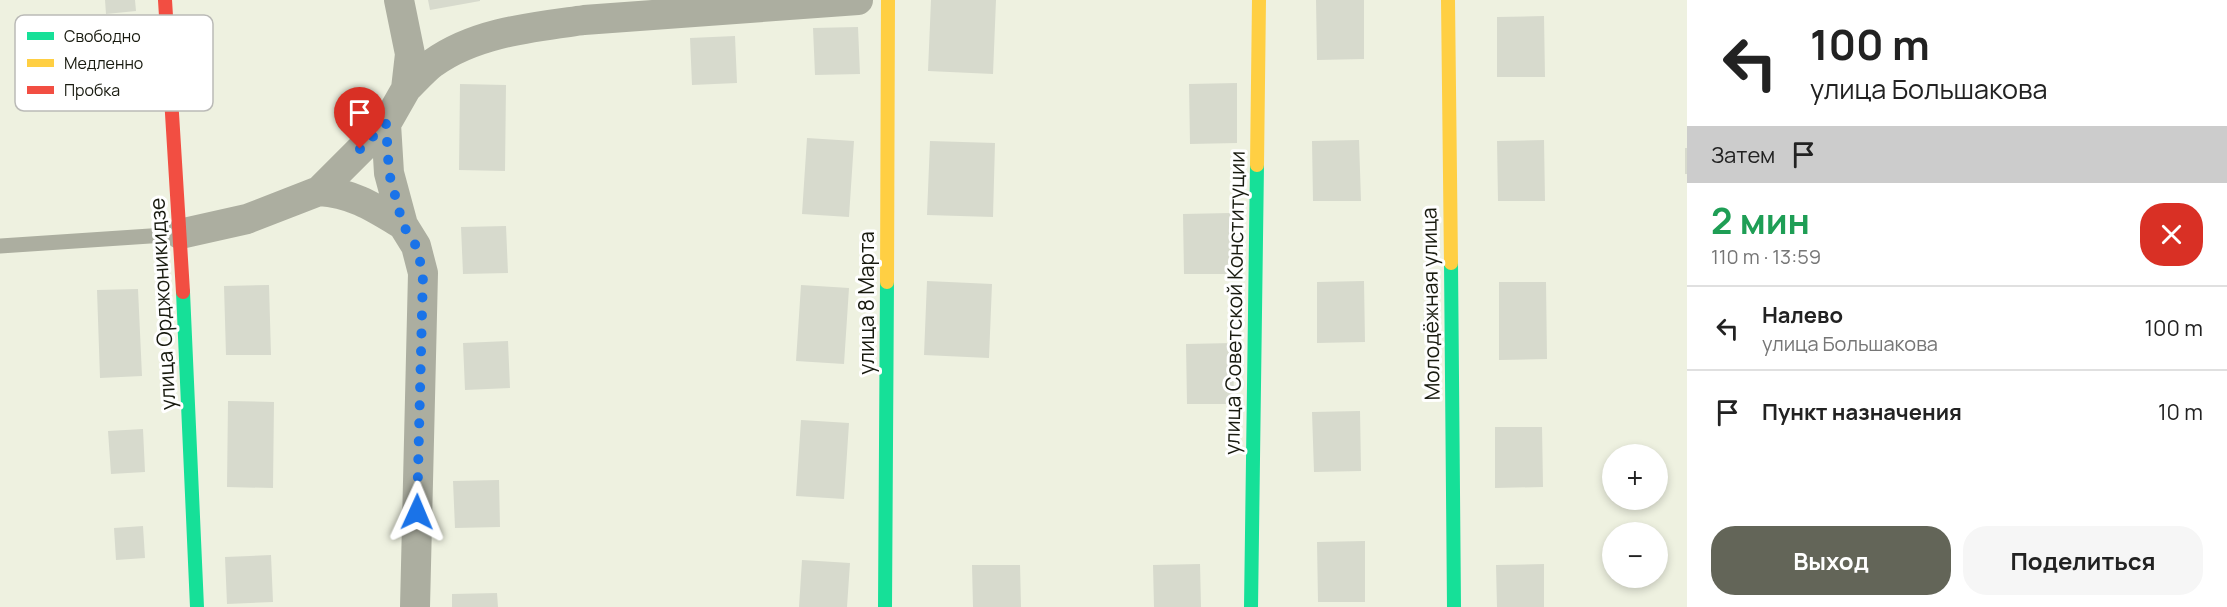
<!DOCTYPE html>
<html lang="ru">
<meta charset="utf-8">
<style>
body{margin:0;font-family:Manrope,sans-serif;background:#f6f6f6;color:#222;height:100vh;display:flex;flex-direction:column;font-size:22px;white-space:nowrap}
*{box-sizing:border-box;margin:0}
p{font-size:20px;color:#767676}
.icon{flex:none;width:33px;height:33px;fill:none;stroke:currentColor;stroke-width:2;stroke-linecap:round;stroke-linejoin:round}
.map{position:relative;flex:1;overflow:hidden}
.sheet{display:flex;flex-direction:column;background:#fff;width:540px}
.sheet>*{flex:none}
.hud{background:#fff;color:#222;overflow:hidden}
.tools{position:absolute;left:1602px;top:444px;display:grid;gap:12px}
.tools a{display:grid;place-items:center;width:66px;height:66px;border-radius:50%;background:#fff;box-shadow:0 3px 9px #0003;font-size:30px}
.pin{position:absolute;display:grid;place-items:center;width:51px;height:51px;color:#fff;margin:-62px -26px;border-radius:50% 50% 50% 0;rotate:-45deg;box-shadow:0 0 6px #0007}
.pin .icon{rotate:45deg}
.me{position:absolute;width:66px;margin:-33px;rotate:1deg;stroke-linejoin:round;filter:drop-shadow(0 0 4px #0008)}
.turn{display:flex;align-items:center;gap:21px;height:126px;padding:0 24px;font-size:27px}
.turn .icon{width:78px;height:78px;stroke-width:2.5}
.turn b{display:block;font-size:42px;line-height:51px}
.then{display:flex;align-items:center;height:57px;padding:0 24px;background:#0003;gap:12px;font-size:22px}
.round{display:grid;place-items:center;flex:none;width:63px;height:63px;border-radius:24px;background:#f6f6f6}
.summary{display:flex;align-items:center;justify-content:space-between;height:102px;padding:0 24px}
h1{font-size:36px;font-weight:700;line-height:45px;color:#1e9e55}
.button{display:flex;gap:12px;margin-top:auto;padding:12px 24px}
.button a{flex:1;height:69px;border-radius:24px;background:#636558;color:#fff;font-size:24px;font-weight:700;line-height:69px;text-align:center}
.button a+a{background:#f6f6f6;color:#222}
ul{padding:0;list-style:none}
li{display:flex;align-items:center;gap:18px;height:84px;padding:0 24px;border-top:2px solid #e0e0e0}
li div{flex:1}
li b{display:block;font-size:22px}
li em{font-style:normal}
main{display:flex;flex:1;min-height:0}
.map>svg:first-child{display:block}
.building{fill:#d7dacd}
.lines{fill:none;stroke-linecap:round;stroke-linejoin:round}
.lane{stroke:#acaea0;stroke-width:15}
.street{stroke:#acaea0;stroke-width:30}
.fast{stroke:#16e098;stroke-width:14}
.slow{stroke:#ffcf43;stroke-width:14}
.jam{stroke:#f24e42;stroke-width:14}
.route{stroke:#1a73e8;stroke-width:10;stroke-dasharray:0 18}
.labels{text-anchor:middle;dominant-baseline:central;stroke-width:6;stroke-linejoin:round;paint-order:stroke}
.street-label{font-size:21px;fill:#181a0f;stroke:#fff}
.key{fill:#fff;stroke:#babab7;stroke-width:1.5}
.key-label{font-size:16px;fill:#181a0f}
</style>
<main>
<div class="map">
<svg width="1687" height="607" viewBox="0 0 1687 607">
<rect width="100%" height="100%" fill="#eef1e0"/>
<path class="building" d="M105,0H135L136,11L106,14Z
M428,0H480V1L430,10Z
M931,0H996L993,74L928,71Z
M1316,0H1364V59L1317,60Z
M1544,16L1545,77H1497V17Z
M858,27L860,74L815,75L813,28Z
M735,36L737,83L692,85L690,38Z
M1237,83V143L1190,144L1189,84Z
M460,84L506,85L505,171L459,170Z
M807,138L854,141L849,217L802,214Z
M1359,140L1361,201H1313L1312,141Z
M1544,140L1545,201H1498L1497,141Z
M930,141L995,143L993,217L927,215Z
M1685,148H1687V174H1685Z
M1230,213L1231,274H1184L1183,214Z
M506,226L508,273L463,274L461,227Z
M927,281L992,284L989,358L924,355Z
M1364,281L1365,342L1317,343V282Z
M1499,282H1546L1547,359L1499,360Z
M269,285L271,355H226L224,286Z
M801,285L849,288L844,364L796,361Z
M138,289L142,376L100,378L97,290Z
M508,341L510,388L465,390L463,343Z
M1233,343L1234,404H1187L1186,344Z
M228,401L274,402L273,488L227,487Z
M1360,411L1361,471L1314,472L1312,412Z
M801,420L849,423L844,499L796,496Z
M1495,427H1542L1543,487L1495,488Z
M143,429L145,472L111,474L108,431Z
M499,480L500,527L455,528L453,481Z
M143,526L145,558L116,560L114,528Z
M1365,541V602H1318L1317,542Z
M271,555L273,602L227,604L225,557Z
M802,560L850,563L847,607H799Z
M1200,564L1201,607H1154L1153,565Z
M1544,564V607H1497L1496,565Z
M972,565H1020L1021,607H973Z
M497,593L498,607H452V594Z"/>
<g class="lines">
<path class="lane" d="M0,246L180,234"/>
<path class="street" d="M406,89C415,80 424,70 433,63C476,32 534,27 584,20L858,0
M386,124L389,173L403,225L416,246L423,273L415,607
M319,191C353,193 375,208 403,225
M180,234L247,219L319,191L386,124L406,89L410,54L399,0"/>
<path class="fast" d="M1451,263L1454,607
M183,292L197,607
M885,607L887,282
M1251,607L1257,165"/>
<path class="slow" d="M1448,0L1451,263
M1257,165L1259,0
M887,282L888,0"/>
<path class="jam" d="M165,0L183,292"/>
</g>
<g class="lines">
<path class="route" d="M360,149L386,124L389,173L403,225L416,246L423,273L417,512"/>
</g>
<g class="labels">
<g class="street-label">
<text transform="translate(866 303) rotate(-90)">улица 8 Марта</text>
<text transform="translate(1234 303) rotate(-89)">улица Советской Конституции</text>
<text transform="translate(162 304) rotate(-93)">улица Орджоникидзе</text>
<text transform="translate(1430 304) rotate(-91)">Молодёжная улица</text>
</g>
</g>
<rect x="15" y="15" width="198" height="96" rx="9" class="key"/>
<rect x="27" y="32" width="27" height="8" fill="#16e098"/>
<rect x="27" y="59" width="27" height="8" fill="#ffcf43"/>
<rect x="27" y="86" width="27" height="8" fill="#f24e42"/>
<g class="key-label">
<text x="64" y="42">Свободно</text>
<text x="64" y="69">Медленно</text>
<text x="64" y="96">Пробка</text>
</g>
</svg>
<div class="tools">
<a>+</a>
<a>−</a>
</div>
<div class="pin" style="left:360px;top:149px;background:#d93025"><svg class="icon" aria-label="arrive" viewBox="0 0 24 24"><path d="M6 21V4h12l-3 4 3 4H6"/></svg></div>
<svg class="me" style="left:417px;top:512px" viewBox="-20 -20 40 40"><path d="M0-17L14 15 0 8-14 15z" fill="#1a73e8" stroke="#fff" stroke-width="4"/></svg>
</div>
<section class="sheet">
<div class="hud">
<div class="turn"><svg class="icon" aria-label="left" viewBox="0 0 24 24"><path d="M17 20v-9H6M10 6l-5 5 5 5"/></svg><div><b>100 m</b>улица Большакова</div></div>
<div class="then">Затем<svg class="icon" aria-label="arrive" viewBox="0 0 24 24"><path d="M6 21V4h12l-3 4 3 4H6"/></svg></div>
</div>
<div class="summary"><div><h1>2 мин</h1><p>110 m · 13:59</p></div><a class="round" style="background:#d93025;color:#fff"><svg class="icon" aria-label="close" viewBox="0 0 24 24"><path d="M6 6l12 12M18 6L6 18"/></svg></a></div>
<ul>
<li><svg class="icon" aria-label="left" viewBox="0 0 24 24"><path d="M17 20v-9H6M10 6l-5 5 5 5"/></svg><div><b>Налево</b><p>улица Большакова</p></div><em>100 m</em></li>
<li><svg class="icon" aria-label="arrive" viewBox="0 0 24 24"><path d="M6 21V4h12l-3 4 3 4H6"/></svg><div><b>Пункт назначения</b></div><em>10 m</em></li>
</ul>
<div class="button"><a>Выход</a><a>Поделиться</a></div>
</section>
</main>
